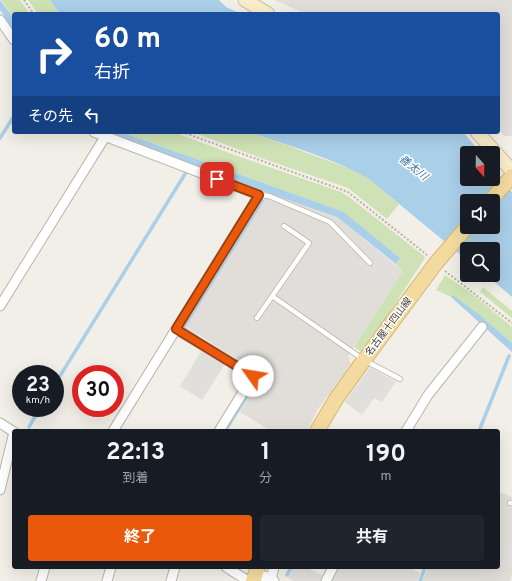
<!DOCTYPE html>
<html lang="ja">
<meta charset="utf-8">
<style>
body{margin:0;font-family:Overpass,"Noto Sans JP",sans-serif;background:#20242c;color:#f1f3f6;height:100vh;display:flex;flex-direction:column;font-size:15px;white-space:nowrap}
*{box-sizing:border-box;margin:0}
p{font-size:13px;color:#9ea1a6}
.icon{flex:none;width:22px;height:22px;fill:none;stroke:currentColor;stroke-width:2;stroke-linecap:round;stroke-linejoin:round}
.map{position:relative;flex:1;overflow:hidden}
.side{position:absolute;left:12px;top:429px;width:488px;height:140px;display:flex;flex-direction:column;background:#171b24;border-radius:4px;box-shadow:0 4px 16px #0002}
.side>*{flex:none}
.hud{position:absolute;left:12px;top:12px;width:488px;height:122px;border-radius:4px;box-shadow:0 4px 16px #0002;background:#1a4fa0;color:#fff;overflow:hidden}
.needle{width:26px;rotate:160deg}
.tools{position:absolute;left:460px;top:146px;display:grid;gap:8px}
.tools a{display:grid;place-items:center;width:40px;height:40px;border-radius:4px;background:#171b24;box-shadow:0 4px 16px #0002;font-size:20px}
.speed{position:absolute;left:12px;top:365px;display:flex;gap:8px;font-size:20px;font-weight:700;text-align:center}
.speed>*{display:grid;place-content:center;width:52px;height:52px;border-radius:50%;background:#171b24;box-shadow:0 4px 16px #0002;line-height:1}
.speed small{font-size:10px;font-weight:400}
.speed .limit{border:6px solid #d22;background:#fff;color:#111}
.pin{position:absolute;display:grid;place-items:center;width:34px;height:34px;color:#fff;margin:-17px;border-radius:8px;box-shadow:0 2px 6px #0006}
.me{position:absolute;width:44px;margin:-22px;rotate:302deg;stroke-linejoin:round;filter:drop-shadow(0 0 3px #0008)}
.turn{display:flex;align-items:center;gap:14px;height:84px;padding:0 16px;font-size:18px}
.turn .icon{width:52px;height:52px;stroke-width:2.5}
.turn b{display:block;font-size:28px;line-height:34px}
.then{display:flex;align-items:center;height:38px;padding:0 16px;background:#0003;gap:8px;font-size:15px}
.eta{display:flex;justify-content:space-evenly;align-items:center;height:68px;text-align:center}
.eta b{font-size:24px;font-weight:700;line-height:28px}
.cta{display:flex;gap:8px;margin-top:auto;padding:8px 16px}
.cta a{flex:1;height:46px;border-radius:4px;background:#ea580c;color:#fff;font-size:16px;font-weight:700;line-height:46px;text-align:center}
.cta a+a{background:#20242c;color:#f1f3f6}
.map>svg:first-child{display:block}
.industrial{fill:#e1ded9}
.green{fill:#cee2b5}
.parking{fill:#e1dfdc}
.water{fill:#aacfe8;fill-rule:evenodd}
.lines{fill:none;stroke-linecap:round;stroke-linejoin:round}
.stream{stroke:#aacfe8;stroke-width:3.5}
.service-casing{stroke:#bcb6ab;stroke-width:6}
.minor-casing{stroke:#bcb6ab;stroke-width:11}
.tertiary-casing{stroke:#bcb6ab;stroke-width:13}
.secondary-casing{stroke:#cdc09c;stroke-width:15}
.primary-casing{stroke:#d6b871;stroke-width:16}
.path{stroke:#bcb29e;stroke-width:2;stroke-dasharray:2 2;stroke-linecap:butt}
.service{stroke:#fff;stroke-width:4.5}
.minor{stroke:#fff;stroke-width:9}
.tertiary{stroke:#fff;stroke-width:11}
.secondary{stroke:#f9edcb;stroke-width:13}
.primary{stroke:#f3db9f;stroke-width:14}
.route-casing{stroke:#983908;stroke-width:10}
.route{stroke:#ea580c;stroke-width:7}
.labels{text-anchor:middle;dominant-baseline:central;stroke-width:3;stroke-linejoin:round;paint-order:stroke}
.street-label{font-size:10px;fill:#443f37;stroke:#fff}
.water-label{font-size:11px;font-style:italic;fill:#3c79a4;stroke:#fff}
</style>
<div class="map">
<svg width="512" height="581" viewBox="0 0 512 581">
<rect width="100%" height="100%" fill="#f2efe8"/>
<path class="industrial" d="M274,0H512V136H504L498,129V14H306Z
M268,193L337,217L403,271L348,356L351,364L318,409L307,431H271L240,412L261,375L185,326Z
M498,491L512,497V575L510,581H422L428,567H498Z"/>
<path class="green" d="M1,0H20L30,14H14V19Z
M28,0H50L60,14H38Z
M121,132H173L243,158L341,192L349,197L424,256L425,258L385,319L360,351L354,347L403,271L396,264L400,258L344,212Z
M192,132H250L356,171L369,179L399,204L387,219L348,188L247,153Z
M445,275L475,296L512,327V343L481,316L453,296L451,297L436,290Z
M483,287L512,311V318L480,292Z"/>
<path class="parking" d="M325,237L363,263L373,249L400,268L378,299L360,286L330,329L284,297Z
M202,350L225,364L202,400L180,386Z
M370,367L396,382L382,402L374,398L362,415L345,402Z
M498,533L512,538V567L498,561Z
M293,567H305L324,576L321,581H294L288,578Z
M338,567H407L420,573L417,581H331Z"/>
<path class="water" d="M0,0L14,19V31L0,10Z
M50,0H219L226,7L241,14H60Z
M106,132H121L344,212L400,258L396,264L337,217L268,193Z
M250,132H463L481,153H467V179H493V168L512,192V297L486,275H493V249H467V260L369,179C334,158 288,146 250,132ZM467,201H493V227H467Z
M453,295L481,316L512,343V352L451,297Z"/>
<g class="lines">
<path class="stream" d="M0,138L14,116
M197,337L183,328L262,201
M55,384L185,174
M29,427L40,408
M225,431L260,375L252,370
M479,431L509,356
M287,575L291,567
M420,581L425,567"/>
<defs>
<path id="service" d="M259,195L269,196L330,222L370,263
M272,296L364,360L400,379
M257,318L309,243L284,226
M510,503H512"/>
<path id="minor" d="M0,20L14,40
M94,132L259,195L113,431
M0,306L105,137
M176,329L253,376L219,431
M0,423L14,432
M406,431L428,395L482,327
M0,490L14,432
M226,567L248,581
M271,580L274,567
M41,581L45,567
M107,581L111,567
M171,581L175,567
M326,581L333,567"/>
<path id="tertiary" d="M265,577L273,581"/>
<path id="secondary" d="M245,0L268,14
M477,132L512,171"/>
<path id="primary" d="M490,201L512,176
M317,431L336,399L364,360L436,263L467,227
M253,581L258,567"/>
</defs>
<use href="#service" class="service-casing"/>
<use href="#minor" class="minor-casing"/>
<use href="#tertiary" class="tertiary-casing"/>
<use href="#secondary" class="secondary-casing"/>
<use href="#primary" class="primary-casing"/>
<path class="path" d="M24,0L34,14
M182,132L348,192L427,255
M445,271L512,323"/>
<use href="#service" class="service"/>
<use href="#minor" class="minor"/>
<use href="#tertiary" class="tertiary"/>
<use href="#secondary" class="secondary"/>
<use href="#primary" class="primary"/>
</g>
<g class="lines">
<defs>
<path id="route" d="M217,179L259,195L176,329L253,376"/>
</defs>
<use href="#route" class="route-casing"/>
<use href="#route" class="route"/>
</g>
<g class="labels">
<g class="street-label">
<text transform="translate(389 327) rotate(-53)">名古屋十四山線</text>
</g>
<g class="water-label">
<text transform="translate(413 168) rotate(39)">善太川</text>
</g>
</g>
</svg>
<div class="tools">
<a><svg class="needle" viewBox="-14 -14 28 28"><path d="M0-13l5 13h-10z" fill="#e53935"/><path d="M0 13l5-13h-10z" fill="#9ea1a6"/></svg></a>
<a><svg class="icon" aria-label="sound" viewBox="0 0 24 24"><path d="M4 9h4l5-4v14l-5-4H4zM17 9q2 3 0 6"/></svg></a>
<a><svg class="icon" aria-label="search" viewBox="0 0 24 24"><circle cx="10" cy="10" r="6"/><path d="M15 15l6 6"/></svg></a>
</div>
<div class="speed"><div>23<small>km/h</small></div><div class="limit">30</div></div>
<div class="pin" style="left:217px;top:179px;background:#d93025"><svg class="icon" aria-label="arrive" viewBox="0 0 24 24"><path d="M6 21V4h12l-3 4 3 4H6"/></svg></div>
<svg class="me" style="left:253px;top:376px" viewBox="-20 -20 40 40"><circle r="19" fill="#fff"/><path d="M0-13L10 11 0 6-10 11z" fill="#ea580c"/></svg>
<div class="hud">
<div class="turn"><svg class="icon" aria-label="right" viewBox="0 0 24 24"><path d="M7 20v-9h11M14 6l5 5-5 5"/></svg><div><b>60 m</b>右折</div></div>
<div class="then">その先<svg class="icon" aria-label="left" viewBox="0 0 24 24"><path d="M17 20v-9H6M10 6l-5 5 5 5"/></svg></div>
</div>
<section class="side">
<div class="eta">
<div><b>22:13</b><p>到着</p></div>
<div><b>1</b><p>分</p></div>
<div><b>190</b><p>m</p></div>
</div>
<div class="cta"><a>終了</a><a>共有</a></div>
</section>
</div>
